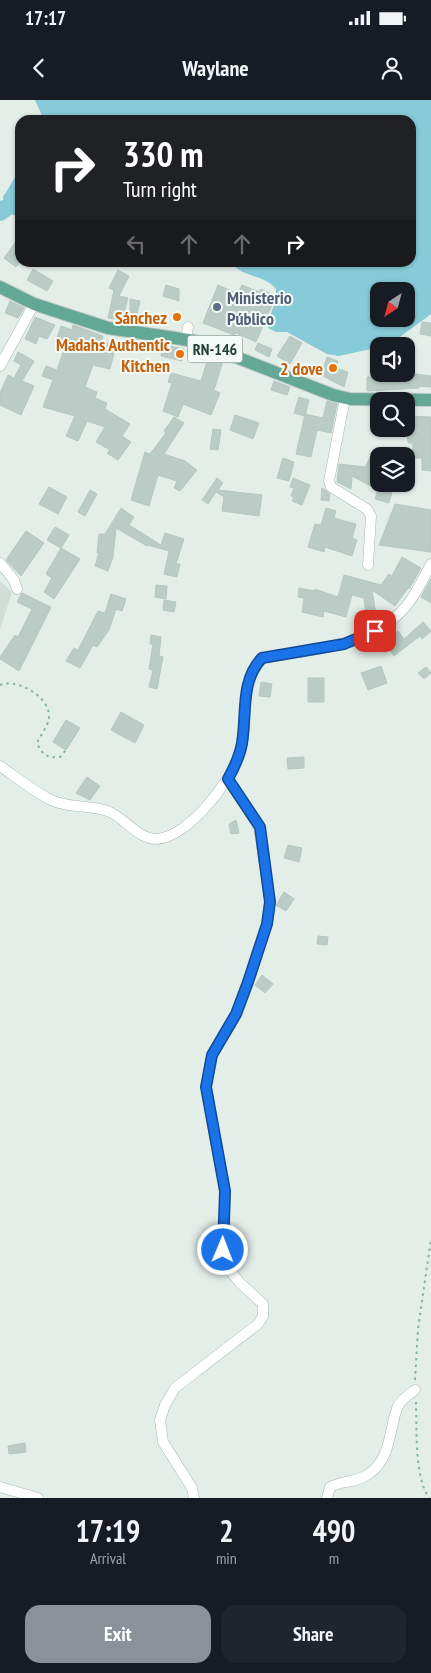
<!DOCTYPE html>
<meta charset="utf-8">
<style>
body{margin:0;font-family:"PT Sans Narrow",sans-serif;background:#20242c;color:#f1f3f6;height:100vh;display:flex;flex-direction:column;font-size:19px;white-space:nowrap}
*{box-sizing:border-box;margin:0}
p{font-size:16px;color:#9ea1a6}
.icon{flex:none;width:28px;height:28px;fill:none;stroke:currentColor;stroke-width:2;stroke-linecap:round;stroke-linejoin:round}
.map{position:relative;height:1398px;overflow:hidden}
.side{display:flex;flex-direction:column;background:#171b24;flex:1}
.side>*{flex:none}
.banner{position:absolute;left:15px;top:15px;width:401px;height:152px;border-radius:15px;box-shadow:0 1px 4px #0004;background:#202124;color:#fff;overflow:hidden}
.needle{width:32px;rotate:216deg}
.fabs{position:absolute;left:370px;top:182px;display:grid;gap:10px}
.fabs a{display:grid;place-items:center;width:45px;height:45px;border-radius:10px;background:#171b24;box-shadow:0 1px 4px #0004;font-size:25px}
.pin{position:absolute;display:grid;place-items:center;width:42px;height:42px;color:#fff;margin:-21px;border-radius:10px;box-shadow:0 2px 8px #0006}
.me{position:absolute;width:55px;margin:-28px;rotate:1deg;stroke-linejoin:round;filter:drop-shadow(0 0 4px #0008)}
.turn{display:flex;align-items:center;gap:18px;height:105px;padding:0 25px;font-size:22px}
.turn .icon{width:65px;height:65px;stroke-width:2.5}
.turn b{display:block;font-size:35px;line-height:42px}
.lanes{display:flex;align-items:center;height:48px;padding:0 25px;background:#0003;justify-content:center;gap:25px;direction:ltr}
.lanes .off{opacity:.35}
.eta{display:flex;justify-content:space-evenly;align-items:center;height:85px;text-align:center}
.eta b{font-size:30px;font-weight:700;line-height:35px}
.button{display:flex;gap:10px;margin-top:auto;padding:10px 25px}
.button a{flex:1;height:58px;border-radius:15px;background:#8c9099;color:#fff;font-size:20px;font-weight:700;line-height:58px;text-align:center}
.button a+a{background:#20242c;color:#f1f3f6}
.status{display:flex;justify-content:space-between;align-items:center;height:35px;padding:0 25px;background:#171b24;direction:ltr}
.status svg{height:14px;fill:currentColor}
header{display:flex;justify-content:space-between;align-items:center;height:65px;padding:0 25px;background:#171b24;font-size:22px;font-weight:700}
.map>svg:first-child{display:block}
.built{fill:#d1ded8}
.water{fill:#86cbd7;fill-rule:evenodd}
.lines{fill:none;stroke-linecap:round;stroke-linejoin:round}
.river{stroke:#86cbd7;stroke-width:18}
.building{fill:#baccc5;stroke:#b4c8c0}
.minor-casing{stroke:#a5b7b0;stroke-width:11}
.major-casing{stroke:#c1cac7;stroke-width:14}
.path{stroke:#80b4a3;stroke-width:2;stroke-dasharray:2.5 4;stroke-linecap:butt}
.minor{stroke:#fff;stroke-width:10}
.major{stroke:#63a795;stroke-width:12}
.route-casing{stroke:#114b97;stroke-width:12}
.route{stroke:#1a73e8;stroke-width:9}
.service-dot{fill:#5c6f8a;stroke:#f4faf7;stroke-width:2}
.food-dot{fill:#e8710a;stroke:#f4faf7;stroke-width:2}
.labels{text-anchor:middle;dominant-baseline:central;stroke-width:4;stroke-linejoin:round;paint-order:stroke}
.shield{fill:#f4faf7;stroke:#607871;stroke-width:1}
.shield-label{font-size:16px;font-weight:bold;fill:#214138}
.service-label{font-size:18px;font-weight:bold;fill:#4e5e75;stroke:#f4faf7;text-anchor:start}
.food-label{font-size:18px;font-weight:bold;fill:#c56008;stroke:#f4faf7;text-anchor:end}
</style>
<div class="status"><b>17:17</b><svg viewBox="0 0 49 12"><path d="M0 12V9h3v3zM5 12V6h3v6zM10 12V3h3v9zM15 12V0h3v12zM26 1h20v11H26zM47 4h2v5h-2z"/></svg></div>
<header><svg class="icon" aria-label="back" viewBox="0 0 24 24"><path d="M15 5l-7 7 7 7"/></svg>Waylane<svg class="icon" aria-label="person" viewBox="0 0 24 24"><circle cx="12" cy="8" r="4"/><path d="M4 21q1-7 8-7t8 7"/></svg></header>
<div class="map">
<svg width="431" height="1398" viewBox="0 0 431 1398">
<rect width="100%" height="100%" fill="#e3eee9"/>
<path class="built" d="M0,481L12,492L0,530Z"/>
<path class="water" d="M35,0H431V214L389,245L339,256L327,254L287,232H276L268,228L267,224L276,200V189C264,174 242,178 232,163L411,162V20H44ZM379,191H406V219H379Z
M20,69V116L13,115L4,109L3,97Z"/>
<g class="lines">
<path class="river" d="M0,112L4,109"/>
</g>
<path class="building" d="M20,136V162L16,167L4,158Z
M33,169L53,181L47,191L27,180Z
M118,170L129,176L119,196L128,198L122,220L108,218L114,190L109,188Z
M166,185L179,189V201L163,196Z
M218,185L238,194L242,185L259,192L261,189L276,196L256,242L236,233L234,235L203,223Z
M130,199L140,201L135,224L130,223Z
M10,201L24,208L18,218L5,213Z
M35,217L55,225L47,239L39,236L36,244L25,239Z
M422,222L431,223V236L420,234Z
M73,225L103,236L101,241L116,245L110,269L93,265L85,287L97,292L95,298L107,303L105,309L130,324L122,336L131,342L118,360L107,353L110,350L96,342L105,327L87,321L78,341L66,336L75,316L43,307L53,280L42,276L46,266L57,270L65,247L55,243L61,226L72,230Z
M290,236L302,243L290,264L277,256Z
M258,243L272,249L269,257L255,250Z
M163,245L184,249L182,261L161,256Z
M18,252L34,261L22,281L34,286L21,315L0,305V293L8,275L14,278L21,265L14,261Z
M209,255L223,261L214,290L220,293L211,315L183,304L178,317L163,311L172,283L168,282L171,273L201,281Z
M327,257L338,261L336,268L348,272L344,287L321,275Z
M129,261L161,270L160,273L129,272Z
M406,273L431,276V287L419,286V288L367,291V277H387V274Z
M274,281L290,287L287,295L271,290Z
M299,297L309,300L305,316L294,313Z
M327,301L337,304L331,333L317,330L311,357L296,354L305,314L323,318Z
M235,315L259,323L253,339L230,330Z
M406,316L431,317V371L422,370V358H412L413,343H408Z
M174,317L184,323L164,354L185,361L197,370L180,391L174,388L177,381L158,375L149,406L131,400L145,352L150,354L166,333L164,331Z
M213,329L221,330L218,350L210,349Z
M371,356L379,361V384H394L389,403L375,399L378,390L352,376L351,389L337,382L339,364L365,367Z
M283,358L294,362L289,381L277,378Z
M217,378L223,383L218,390L262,395L259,416L222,411L224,397L216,392L208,404L202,400Z
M293,378L310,385L302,405L292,401L294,397L291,396L294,388L290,387Z
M49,387L67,397L58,414L39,404Z
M322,388L330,394L329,401L321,400Z
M90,390L97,394L85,416L78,412Z
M395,404L431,410V452L379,445Z
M121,408L134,417L129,425L161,445L165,433L184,439L176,464H180L177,477L164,474L169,451L148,445L147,446L116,428L113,457L108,471L95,466L99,453H97L99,434H105Z
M326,408L336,411L334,418L356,424L352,438L357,440L352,456L325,447L324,452L308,447L315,424L321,425Z
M55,427L69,435L61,448L47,440Z
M26,431L44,443L21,476L6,460Z
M61,448L80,459L54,499L44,492L52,478L46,474Z
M402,457L421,468L409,489L408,488L395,506L372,490L377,521L367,523L364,498L352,495L346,517L324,511L323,517L302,512L304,498L298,497L299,488L315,491V489L338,497L344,475L381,485L389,474L392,476Z
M431,479V503L421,497Z
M156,485L167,486L166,499L155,497Z
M22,493L51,507L19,571L0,559V557L15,535L18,537L32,509L17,502Z
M111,494L126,499L122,511L116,509L109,530L97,547L93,545L80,568L66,561L74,548L78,550L98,511L105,513Z
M164,500L176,502L174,512L163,510Z
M423,522L431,531L422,539L420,536L394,556L389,549L392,547L387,540L398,531L404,539Z
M151,535L161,537L159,556L163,557L157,589L149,587L153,570L149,569L153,544H150Z
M381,566L387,583L368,590L361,573Z
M426,567L431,573L424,579L418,573Z
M308,578H324V602H308Z
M261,582L272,584L270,597L259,596Z
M121,612L144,625L135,643L111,630Z
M66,620L80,628L66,650L53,642Z
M304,657V668L288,669L287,658Z
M87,677L100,686L90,700L76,693Z
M236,720L239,733L231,734L229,724Z
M288,745L302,748L299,762L284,758Z
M284,792L294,799L286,811L276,805Z
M318,836L328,837L327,845L317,844Z
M262,875L273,884L265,893L255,885Z
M25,1343L26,1352L9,1354L8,1346Z"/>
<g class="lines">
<defs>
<path id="minor" d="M186,240L188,227
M0,266L34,204
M345,298L329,381L331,387L367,409L371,416L368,465
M0,463L14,480L17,489
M0,666C16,677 33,691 51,700C69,709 92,704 110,712C125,719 139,739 156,739C189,738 236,676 242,645C248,615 239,582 262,558C312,549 378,547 410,501C418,490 424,477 431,464
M0,1387L38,1398
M194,1398L192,1388L163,1342L160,1320L165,1305L175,1288L258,1224L263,1216V1204L240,1183L223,1162L225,1091L206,987L212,955L237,914L248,883L267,824L270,802L259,727L228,679
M327,1398L330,1387C344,1380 357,1383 370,1373C392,1357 389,1327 398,1306C402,1299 408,1295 415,1290"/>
<path id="major" d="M0,187L34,204L108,228L195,241L333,295L350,299L431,300"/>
</defs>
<use href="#minor" class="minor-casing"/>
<use href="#major" class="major-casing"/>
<path class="path" d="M0,585C17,578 51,597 49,618C48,626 40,636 37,643C42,655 47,658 60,657L66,650
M415,1280L418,1229L431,1139
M416,1302C417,1329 414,1376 429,1398"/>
<use href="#minor" class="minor"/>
<use href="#major" class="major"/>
</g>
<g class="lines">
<defs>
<path id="route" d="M223,1150L225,1091L206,987L212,955L236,914L248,882L267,824L270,802L260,727L228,679C234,668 240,656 242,643C247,614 240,581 262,558L344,544L375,531"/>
</defs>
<use href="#route" class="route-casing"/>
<use href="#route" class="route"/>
</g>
<circle class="service-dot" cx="217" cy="207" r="5"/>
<g class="food-dot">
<circle cx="177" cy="217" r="5"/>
<circle cx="180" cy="254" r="5"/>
<circle cx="333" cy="268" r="5"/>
</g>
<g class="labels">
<rect class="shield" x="187.5" y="235.5" width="55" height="27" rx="4"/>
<g class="shield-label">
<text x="215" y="249">RN-146</text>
</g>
<g class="service-label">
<text x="227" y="197">Ministerio<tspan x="227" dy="21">Público</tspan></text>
</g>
<g class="food-label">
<text x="167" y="217">Sánchez</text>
<text x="170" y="244">Madahs Authentic<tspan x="170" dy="21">Kitchen</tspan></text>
<text x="323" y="268">2 dove</text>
</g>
</g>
</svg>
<div class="fabs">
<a><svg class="needle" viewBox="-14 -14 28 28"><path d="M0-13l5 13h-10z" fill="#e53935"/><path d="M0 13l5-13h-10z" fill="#9ea1a6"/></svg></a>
<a><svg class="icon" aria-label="sound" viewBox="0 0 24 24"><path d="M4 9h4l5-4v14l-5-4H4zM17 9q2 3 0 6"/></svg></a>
<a><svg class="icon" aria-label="search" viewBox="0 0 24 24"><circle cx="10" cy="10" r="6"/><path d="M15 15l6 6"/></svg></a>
<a><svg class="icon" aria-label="layers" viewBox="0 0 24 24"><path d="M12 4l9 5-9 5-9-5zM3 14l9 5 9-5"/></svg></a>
</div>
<div class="pin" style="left:375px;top:531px;background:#d93025"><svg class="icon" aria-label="arrive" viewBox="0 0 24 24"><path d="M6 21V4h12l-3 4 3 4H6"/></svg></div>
<svg class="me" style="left:223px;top:1150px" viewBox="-20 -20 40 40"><circle r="17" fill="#1a73e8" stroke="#fff" stroke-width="3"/><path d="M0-11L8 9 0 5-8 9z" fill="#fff"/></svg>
<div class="banner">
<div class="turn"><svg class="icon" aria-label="right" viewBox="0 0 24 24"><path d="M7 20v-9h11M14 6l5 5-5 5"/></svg><div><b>330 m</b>Turn right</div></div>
<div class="lanes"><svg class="icon off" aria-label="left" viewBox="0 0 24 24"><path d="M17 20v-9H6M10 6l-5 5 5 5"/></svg><svg class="icon off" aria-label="ahead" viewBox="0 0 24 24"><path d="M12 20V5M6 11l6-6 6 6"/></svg><svg class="icon off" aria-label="ahead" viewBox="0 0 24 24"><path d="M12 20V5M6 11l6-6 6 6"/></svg><svg class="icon" aria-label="right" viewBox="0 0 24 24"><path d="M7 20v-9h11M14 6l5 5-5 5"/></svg></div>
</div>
</div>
<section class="side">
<div class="eta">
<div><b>17:19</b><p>Arrival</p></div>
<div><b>2</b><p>min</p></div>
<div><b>490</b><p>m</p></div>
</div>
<div class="button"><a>Exit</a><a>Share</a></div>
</section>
